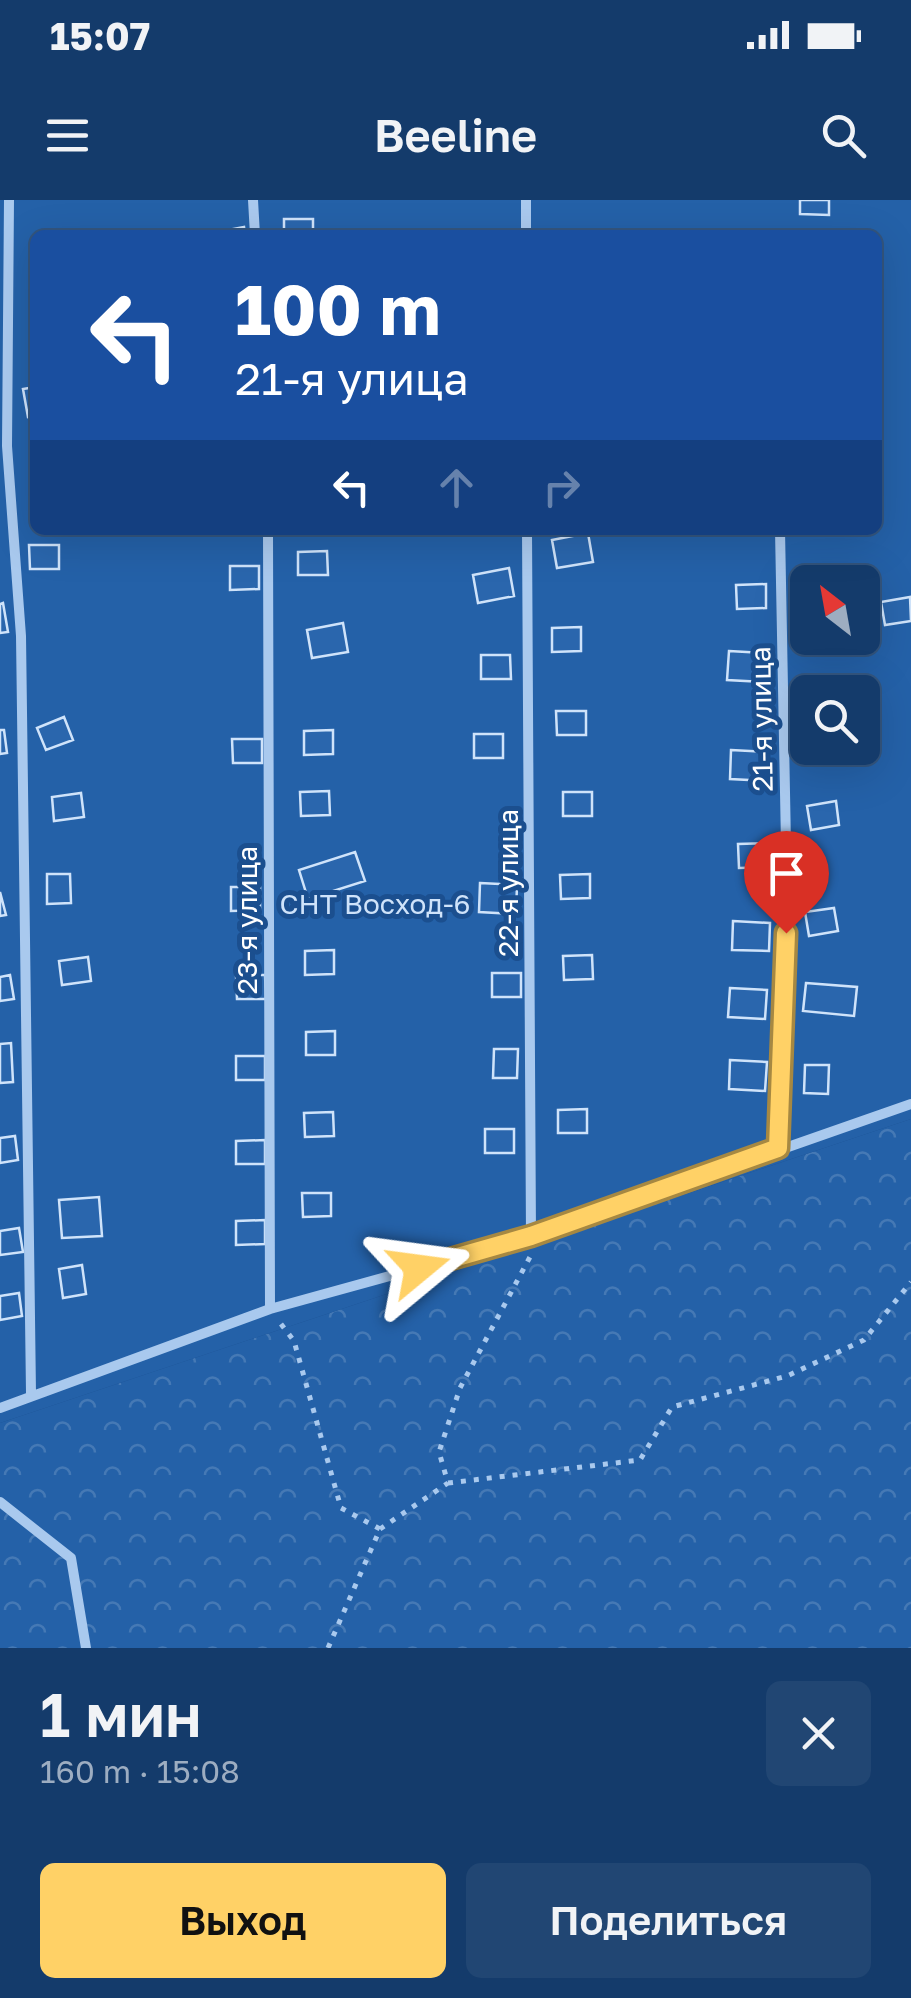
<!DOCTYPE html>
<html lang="ru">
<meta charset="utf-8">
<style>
body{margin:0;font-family:"Golos Text",sans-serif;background:#214673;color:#f1f3f6;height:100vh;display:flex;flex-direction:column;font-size:38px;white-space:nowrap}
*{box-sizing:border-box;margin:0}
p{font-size:32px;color:#9dadc1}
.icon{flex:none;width:55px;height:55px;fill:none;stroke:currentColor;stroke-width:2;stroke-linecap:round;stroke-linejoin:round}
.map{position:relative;height:1448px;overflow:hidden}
.sheet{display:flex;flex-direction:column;background:#143b6b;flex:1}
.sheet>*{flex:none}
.banner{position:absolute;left:30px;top:30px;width:852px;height:305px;border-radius:15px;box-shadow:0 10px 40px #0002,0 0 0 2px #33557e;background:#1a4fa0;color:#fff;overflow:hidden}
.needle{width:65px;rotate:329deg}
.tools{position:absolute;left:790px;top:365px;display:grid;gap:20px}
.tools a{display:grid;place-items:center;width:90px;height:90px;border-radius:15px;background:#143b6b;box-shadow:0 10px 40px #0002,0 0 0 2px #33557e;font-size:50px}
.pin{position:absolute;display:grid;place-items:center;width:85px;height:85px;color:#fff;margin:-102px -42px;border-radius:50% 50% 50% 0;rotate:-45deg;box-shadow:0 0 10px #0007}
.pin .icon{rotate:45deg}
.me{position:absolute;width:110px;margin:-55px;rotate:74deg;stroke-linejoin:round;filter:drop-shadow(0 0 8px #0008)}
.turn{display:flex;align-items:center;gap:35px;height:210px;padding:0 40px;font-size:45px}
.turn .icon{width:130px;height:130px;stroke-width:2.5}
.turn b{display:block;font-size:70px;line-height:85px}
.lanes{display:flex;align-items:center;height:95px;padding:0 40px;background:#0003;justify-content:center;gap:50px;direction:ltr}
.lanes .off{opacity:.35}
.round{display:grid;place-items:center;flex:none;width:105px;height:105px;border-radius:15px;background:#214673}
.summary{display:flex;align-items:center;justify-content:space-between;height:170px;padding:0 40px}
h1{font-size:60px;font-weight:600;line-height:75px}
.button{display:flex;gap:20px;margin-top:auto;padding:20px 40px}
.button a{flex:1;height:115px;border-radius:15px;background:#ffd166;color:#111;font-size:40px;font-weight:600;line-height:115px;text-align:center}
.button a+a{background:#214673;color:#f1f3f6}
.status{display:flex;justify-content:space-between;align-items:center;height:70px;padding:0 50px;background:#143b6b;direction:ltr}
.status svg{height:28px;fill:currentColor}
header{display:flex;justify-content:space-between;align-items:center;height:130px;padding:0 40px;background:#143b6b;font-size:45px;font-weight:600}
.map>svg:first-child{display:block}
.forest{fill:url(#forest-crowns)}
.garden{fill:#2461a8;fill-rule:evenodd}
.building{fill:#2a66ad;stroke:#cfe3fa;stroke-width:2.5}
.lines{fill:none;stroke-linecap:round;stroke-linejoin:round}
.path{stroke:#a9c9ee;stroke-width:5;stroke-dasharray:5 8;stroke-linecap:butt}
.minor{stroke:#a9c9ee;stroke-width:10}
.route-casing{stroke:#a68842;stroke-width:25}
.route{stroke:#ffd166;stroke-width:18}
.labels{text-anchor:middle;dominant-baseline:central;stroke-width:10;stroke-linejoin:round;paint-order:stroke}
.street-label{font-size:28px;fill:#fff;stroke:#1b4f8f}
.park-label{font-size:28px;fill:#cfe3fa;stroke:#1b4f8f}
</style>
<div class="status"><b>15:07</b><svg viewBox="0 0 49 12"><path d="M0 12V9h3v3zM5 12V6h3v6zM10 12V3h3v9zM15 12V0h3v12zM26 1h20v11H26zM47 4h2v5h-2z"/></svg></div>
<header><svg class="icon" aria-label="menu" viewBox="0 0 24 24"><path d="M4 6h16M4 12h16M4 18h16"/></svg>Beeline<svg class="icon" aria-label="search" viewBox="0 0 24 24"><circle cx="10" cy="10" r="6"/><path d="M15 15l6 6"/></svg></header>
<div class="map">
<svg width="911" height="1448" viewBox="0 0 911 1448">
<defs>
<pattern id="forest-crowns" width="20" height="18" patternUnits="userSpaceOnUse" patternTransform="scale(2.5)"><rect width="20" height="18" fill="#2461a8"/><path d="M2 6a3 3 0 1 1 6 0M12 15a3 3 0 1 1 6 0" fill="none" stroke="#4579b5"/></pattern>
</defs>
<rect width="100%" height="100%" fill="#1b4f8f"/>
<path class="forest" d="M911,919V1448H0V1223Z"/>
<path class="garden" d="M0,0H911V919L0,1223ZM35,35H878V330H35ZM808,382H862V438H808ZM808,492H862V548H808Z"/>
<path class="building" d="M800,0H829V15L800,14Z
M284,19H313V35H284Z
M244,27L245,35H208L207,34Z
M35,187V216L28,217L23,189Z
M588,333L593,362L557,368L552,340Z
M29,345H59V369H30Z
M327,351L328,375H298V352Z
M230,366H259V389L230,390Z
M509,368L514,396L478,403L473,375Z
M766,384V408L737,409L736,385Z
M910,397L911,421L885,425L881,402Z
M3,403L8,432L0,433V404Z
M343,423L348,452L312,458L307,430Z
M581,427V451L552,452V428Z
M729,451L766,453L764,482L727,480Z
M481,455H510L511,479H481Z
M556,511H586V535H557Z
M862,515H867L870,538L862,540Z
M64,517L73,540L46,550L37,528Z
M0,530H4L7,553L0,554Z
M333,530V554L304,555V531Z
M474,534H503V558H474Z
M232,539H262V563H233Z
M731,550L768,552L767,581L730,579Z
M329,591L330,615L301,616L300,592Z
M563,592H592V616H563Z
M81,593L84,617L54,621L52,597Z
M836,601L839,625L811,630L807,606Z
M768,643V667L739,668L738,644Z
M355,652L365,681L308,699L299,670Z
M47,674H70L71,703L47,704Z
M590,674V698L561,699L560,675Z
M480,683L517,685L516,714L479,712Z
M231,687H260V710L231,711Z
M0,692L6,715L0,716Z
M834,708L838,731L809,736L805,712Z
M733,721L770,723L769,751L732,750Z
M334,750V774L305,775V751Z
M592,755L593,779L564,780L563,756Z
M88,757L91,781L62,785L59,761Z
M492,773H521V797H492Z
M10,775L14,799L0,801V777Z
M236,775H265L266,799H237Z
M806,783L857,787L854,816L803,811Z
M730,788L767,790L765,819L728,817Z
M335,831V855H306V832Z
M11,843L13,882L0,883V844Z
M494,849H518L517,878H493Z
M236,856H265V880H236Z
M730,860L767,862L765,891L729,889Z
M805,865H829L828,894L804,893Z
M587,909V933H558V910Z
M333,912L334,936L305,937L304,913Z
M485,929H514V953H485Z
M15,936L18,960L0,963V938Z
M265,940V964H236V941Z
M302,993H331V1016L303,1017Z
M99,997L102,1036L62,1038L59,1000Z
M265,1020V1044L236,1045V1021Z
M19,1028L23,1052L0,1055V1031Z
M82,1065L86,1094L63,1098L59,1069Z
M19,1093L22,1116L0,1120V1096Z"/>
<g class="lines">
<path class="path" d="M281,1124L294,1141L341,1308L380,1329L328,1448
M448,1283L640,1260L672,1207L787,1176L864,1140L911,1082
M380,1329L448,1283L439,1252L460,1188L531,1055"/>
<path class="minor" d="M9,0L7,246L21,436L31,1193
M253,0L255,35
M526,0V35
M268,330L270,1109
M527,330L531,1037
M778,948L787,697L780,330
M0,1208L270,1109L531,1037L911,904
M0,1302L71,1358L86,1448"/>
</g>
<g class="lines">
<defs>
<path id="route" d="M419,1068L531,1036L778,948L786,733"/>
</defs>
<use href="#route" class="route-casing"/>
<use href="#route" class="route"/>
</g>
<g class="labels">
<g class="street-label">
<text transform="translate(761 519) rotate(-91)">21-я улица</text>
<text transform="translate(507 683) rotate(-90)">22-я улица</text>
<text transform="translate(246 720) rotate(-90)">23-я улица</text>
</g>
<g class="park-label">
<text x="375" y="703">СНТ Восход-6</text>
</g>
</g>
</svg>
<div class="tools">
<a><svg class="needle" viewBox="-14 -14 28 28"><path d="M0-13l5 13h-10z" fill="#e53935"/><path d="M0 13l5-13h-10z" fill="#9dadc1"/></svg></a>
<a><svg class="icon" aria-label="search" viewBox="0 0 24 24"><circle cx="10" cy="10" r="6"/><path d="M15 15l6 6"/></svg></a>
</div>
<div class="pin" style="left:786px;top:733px;background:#d93025"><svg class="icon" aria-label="arrive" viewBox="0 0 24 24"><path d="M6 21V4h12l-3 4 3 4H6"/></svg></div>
<svg class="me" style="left:419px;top:1068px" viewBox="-20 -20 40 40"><path d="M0-17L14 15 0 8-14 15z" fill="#ffd166" stroke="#fff" stroke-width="4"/></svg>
<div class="banner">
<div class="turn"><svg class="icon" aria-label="left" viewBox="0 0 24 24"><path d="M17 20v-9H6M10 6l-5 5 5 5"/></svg><div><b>100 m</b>21-я улица</div></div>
<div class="lanes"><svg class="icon" aria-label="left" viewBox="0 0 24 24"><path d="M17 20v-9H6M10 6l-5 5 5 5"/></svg><svg class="icon off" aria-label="ahead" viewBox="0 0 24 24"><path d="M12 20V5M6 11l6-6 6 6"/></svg><svg class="icon off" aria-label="right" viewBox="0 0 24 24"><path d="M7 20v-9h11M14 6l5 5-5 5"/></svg></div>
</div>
</div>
<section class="sheet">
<div class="summary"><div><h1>1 мин</h1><p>160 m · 15:08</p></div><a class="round"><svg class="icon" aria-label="close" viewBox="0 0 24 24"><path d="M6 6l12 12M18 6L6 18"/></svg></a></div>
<div class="button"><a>Выход</a><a>Поделиться</a></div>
</section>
